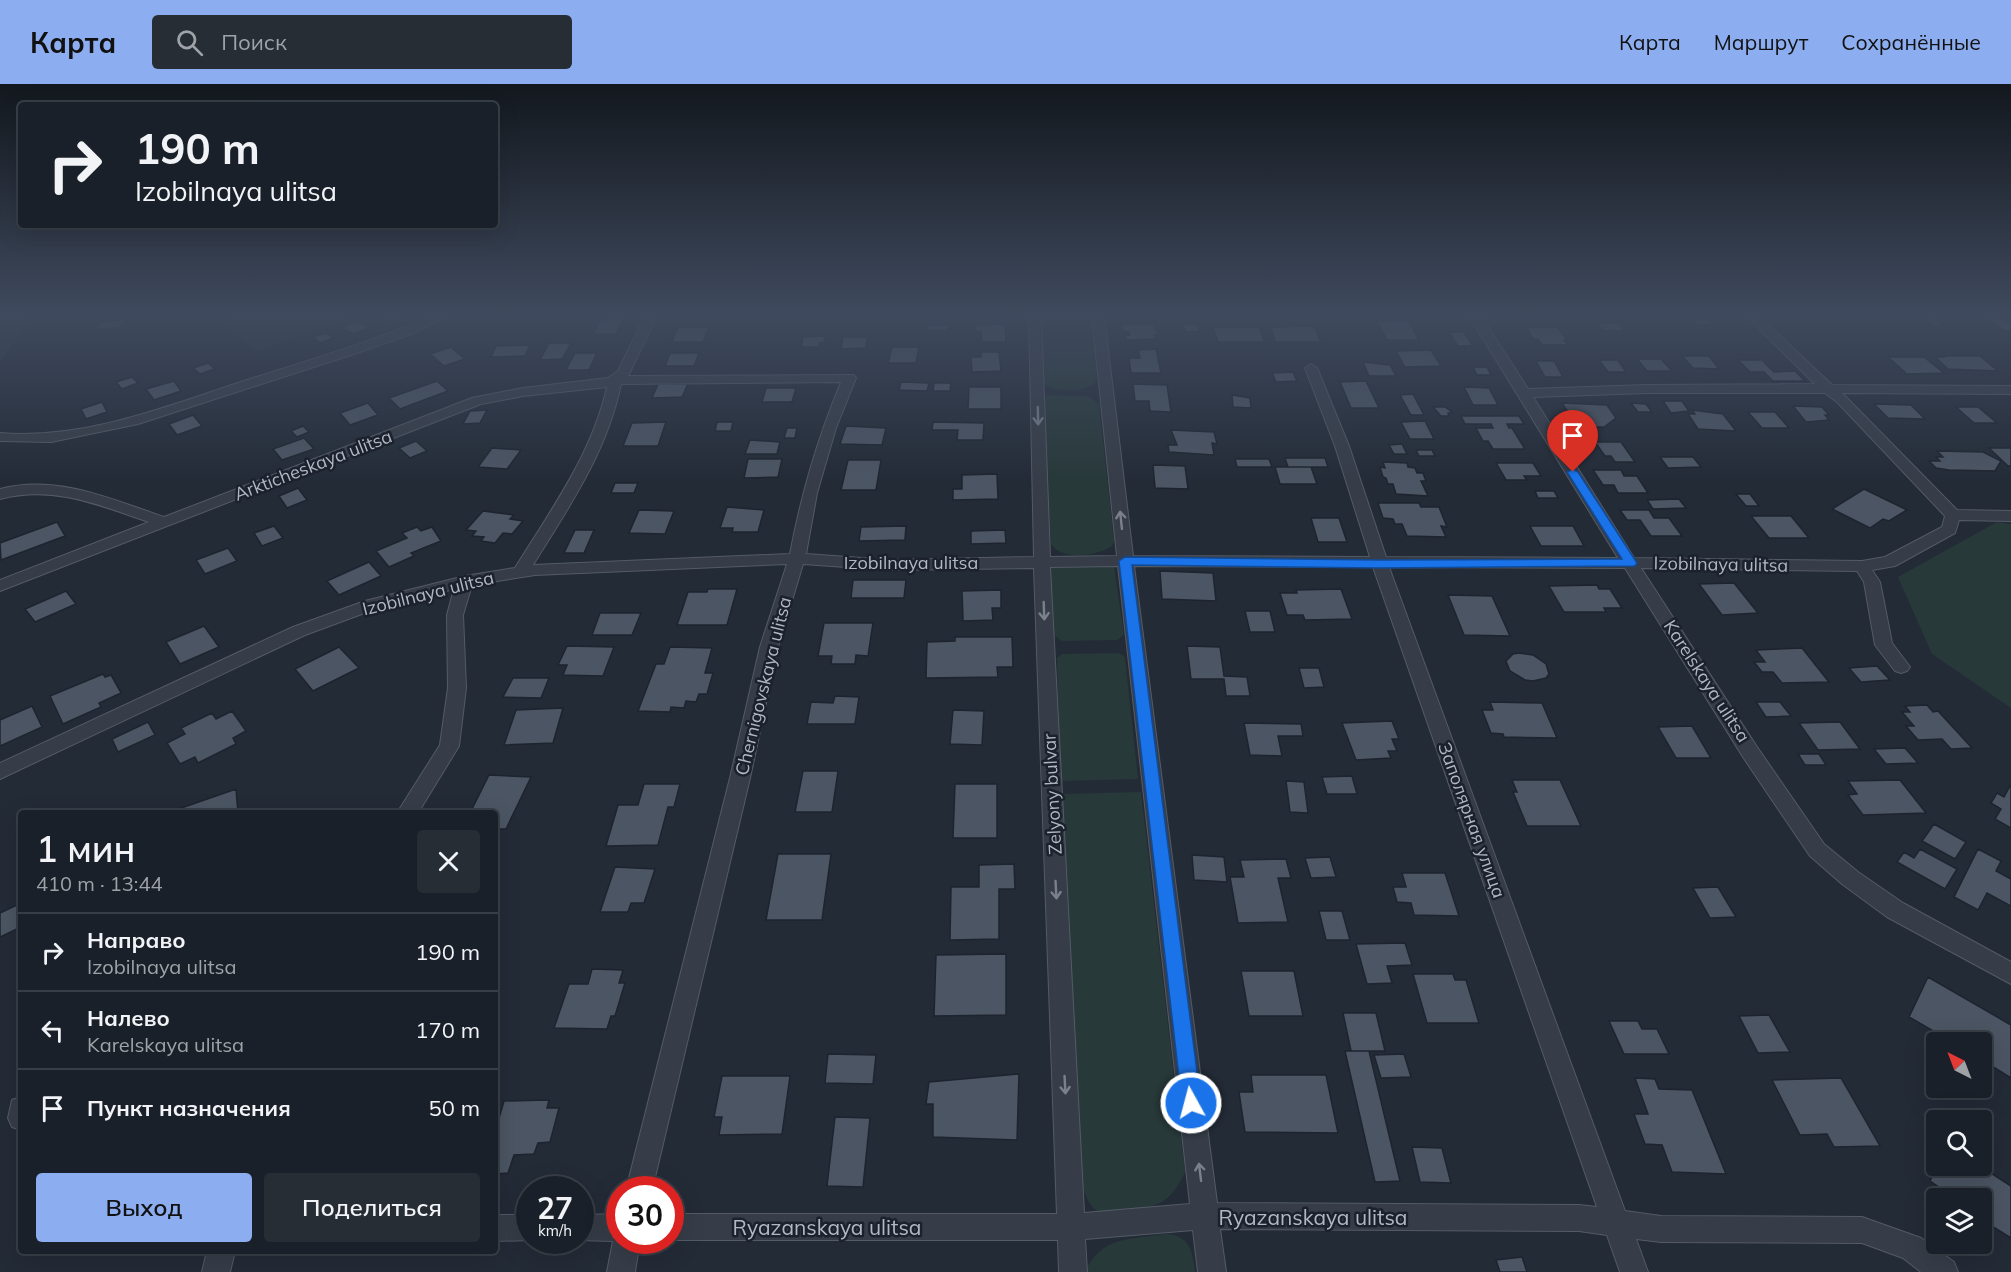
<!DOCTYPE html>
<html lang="ru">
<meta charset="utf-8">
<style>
body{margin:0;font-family:Mulish,sans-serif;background:#272d35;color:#f1f3f6;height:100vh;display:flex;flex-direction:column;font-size:22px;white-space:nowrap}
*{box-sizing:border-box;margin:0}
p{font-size:20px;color:#9fa3a8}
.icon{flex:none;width:33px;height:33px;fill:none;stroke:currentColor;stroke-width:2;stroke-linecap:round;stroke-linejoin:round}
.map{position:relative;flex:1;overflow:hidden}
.sheet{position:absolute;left:18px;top:726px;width:480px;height:444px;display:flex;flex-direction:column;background:#1a2029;border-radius:6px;box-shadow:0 6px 24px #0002,0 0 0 2px #383e46}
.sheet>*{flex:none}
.guide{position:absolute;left:18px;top:18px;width:480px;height:126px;border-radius:6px;box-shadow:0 6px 24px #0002,0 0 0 2px #383e46;background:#1a2029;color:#f1f3f6;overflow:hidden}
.needle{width:39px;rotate:318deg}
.fabs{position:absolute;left:1926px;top:948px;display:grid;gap:12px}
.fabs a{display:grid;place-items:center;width:66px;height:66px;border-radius:6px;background:#1a2029;box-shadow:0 6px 24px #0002,0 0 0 2px #383e46;font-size:30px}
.speed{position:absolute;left:516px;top:1092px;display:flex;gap:12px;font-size:30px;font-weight:700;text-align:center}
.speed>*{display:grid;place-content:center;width:78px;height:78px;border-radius:50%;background:#1a2029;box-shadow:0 6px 24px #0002,0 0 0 2px #383e46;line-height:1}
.speed small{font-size:15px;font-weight:400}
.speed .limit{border:9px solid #d22;background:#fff;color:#111}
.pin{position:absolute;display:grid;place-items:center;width:51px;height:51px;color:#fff;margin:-62px -26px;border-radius:50% 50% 50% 0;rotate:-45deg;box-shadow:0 0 6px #0007}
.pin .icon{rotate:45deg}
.me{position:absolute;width:66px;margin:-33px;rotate:353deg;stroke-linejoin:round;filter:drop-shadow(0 0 4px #0008)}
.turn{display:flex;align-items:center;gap:21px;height:126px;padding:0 18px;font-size:27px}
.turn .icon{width:78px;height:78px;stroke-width:2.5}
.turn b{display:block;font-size:42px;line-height:51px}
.round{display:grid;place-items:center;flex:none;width:63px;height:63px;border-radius:6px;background:#272d35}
.headline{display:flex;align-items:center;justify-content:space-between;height:102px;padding:0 18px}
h1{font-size:36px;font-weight:600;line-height:45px}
.primary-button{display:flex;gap:12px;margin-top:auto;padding:12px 18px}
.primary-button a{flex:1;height:69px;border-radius:6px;background:#8cadef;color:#111;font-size:24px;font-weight:600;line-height:69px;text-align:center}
.primary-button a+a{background:#272d35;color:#f1f3f6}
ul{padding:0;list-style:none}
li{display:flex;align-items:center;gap:18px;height:78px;padding:0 18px;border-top:2px solid #383e46}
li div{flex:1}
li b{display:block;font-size:22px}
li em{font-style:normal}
header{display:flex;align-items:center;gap:36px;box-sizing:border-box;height:84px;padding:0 30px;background:#8cadef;color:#111}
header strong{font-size:28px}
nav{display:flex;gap:33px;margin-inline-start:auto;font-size:21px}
.search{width:420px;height:54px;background:#272d35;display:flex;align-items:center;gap:15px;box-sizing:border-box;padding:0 21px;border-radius:6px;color:#9fa3a8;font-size:22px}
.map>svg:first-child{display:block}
.green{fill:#28393a}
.building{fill:#4b5563;stroke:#1e242f;stroke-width:1.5}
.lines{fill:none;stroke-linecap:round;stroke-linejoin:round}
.street-casing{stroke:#545b66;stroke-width:2}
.street{fill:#363d48;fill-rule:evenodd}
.oneway{stroke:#7a818c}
.route{fill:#1a73e8;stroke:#114b97;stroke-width:1.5}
.labels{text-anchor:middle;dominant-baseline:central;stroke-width:5;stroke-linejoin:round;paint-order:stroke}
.street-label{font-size:18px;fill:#b1b8c4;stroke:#1c222d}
.near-street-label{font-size:21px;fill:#b1b8c4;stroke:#1c222d}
</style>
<header>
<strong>Карта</strong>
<div class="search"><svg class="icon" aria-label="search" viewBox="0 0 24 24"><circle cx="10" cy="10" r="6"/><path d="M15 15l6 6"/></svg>Поиск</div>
<nav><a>Карта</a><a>Маршрут</a><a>Сохранённые</a></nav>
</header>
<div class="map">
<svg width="2011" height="1188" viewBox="0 0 2011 1188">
<rect width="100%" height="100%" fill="#232b37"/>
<path class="green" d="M0,232H29L31,238L22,246L0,278Z
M243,232H352L258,267L219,238Z
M1041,232H1092L1097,296C1088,310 1053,309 1042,298Z
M1047,311L1088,312L1099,320L1114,457L1112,462C1097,472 1062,477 1051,460L1043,316Z
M1997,438L2011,440V624L1932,570L1898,493Z
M1114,482L1124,551L1117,556L1062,557L1054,551L1050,483Z
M1119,569L1125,573L1138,695L1060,697L1057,574L1062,570Z
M1141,708L1185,1088C1170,1121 1155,1124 1121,1127C1114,1128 1104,1130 1098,1127C1086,1120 1084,1105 1081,1094L1061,710Z
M1166,1150C1189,1151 1193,1167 1195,1188H1085C1102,1151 1130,1156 1166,1150Z"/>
<path class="building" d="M379,232H400L402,233L387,239L376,233Z
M1921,232H1930L1943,242H1934Z
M1983,232H1999L2011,240V247H2005Z
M602,234H624L616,250H593Z
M1708,234L1714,241H1698L1691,235Z
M127,236L119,244L94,245L103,237Z
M1408,236L1419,256H1387L1377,237Z
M356,237L370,243L354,250L340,244Z
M1597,239H1619L1625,247H1603Z
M1005,240L1006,258H982L981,247H975V241Z
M1121,240H1153L1159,251H1154L1156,255L1126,256L1125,251H1130L1129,248H1123Z
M1183,240H1197L1199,248H1185Z
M927,241H948L947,247H926Z
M1314,242L1321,258H1276L1270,243Z
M678,243H709L703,258H672Z
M1213,243H1259L1265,258H1218Z
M1526,243H1558L1567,256H1564L1568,261H1542L1538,255H1533Z
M1449,248H1464L1473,262H1458Z
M326,249L334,254L320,259L313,253Z
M825,252L824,258L819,259L820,263H801L803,253Z
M843,253H867L866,264L841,265Z
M549,259H571L562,275L540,276Z
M530,261L525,272L491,273L496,262Z
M451,263L465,275L444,282L430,270Z
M892,263H919L916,279H888Z
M1156,265L1161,289H1131L1129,274H1140L1138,266Z
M1431,266L1441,282L1405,283L1396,267Z
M981,268H999L1001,287L972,288L971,273H981Z
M575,269H597L589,286H566Z
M670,269H699L694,282H665Z
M1682,272H1709L1719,285L1693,284Z
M1943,272H1980L1998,287L1948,285L1935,273H1945Z
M1888,273H1924L1944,289L1907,290Z
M1637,275H1661L1672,287H1647Z
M1599,276H1618L1626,288H1608Z
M1738,276H1762L1774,288L1795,287L1805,297H1773L1764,288H1750Z
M1536,277H1554L1563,293H1545Z
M1363,278L1390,281L1396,292H1369Z
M208,279L215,285L200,290L193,284Z
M1473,283H1487L1491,291H1477Z
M1293,288L1297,297L1276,298L1272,289Z
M132,293L138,299L122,305L116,298Z
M174,297L181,307L154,316L146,305Z
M437,297L448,307L400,325L389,314Z
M1366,297L1379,324H1351L1340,298Z
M901,298L929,299L927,307L899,306Z
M934,299H951L950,307H933Z
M658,300H688L682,313L652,314Z
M1133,300L1167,301L1171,328L1150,327L1149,317H1135Z
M969,303H1001V325H968Z
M1464,303L1489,304L1498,321H1473Z
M766,304H796L792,318H762Z
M1413,310L1424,331H1411L1400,311Z
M1232,311L1250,314L1251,324L1233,323Z
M1663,317H1682L1689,327L1671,329Z
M102,318L107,328L86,335L81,325Z
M368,319L378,331L350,341L340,329Z
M1562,319L1607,321L1616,334L1604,343H1578Z
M1631,319L1646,320L1652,328H1638Z
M1874,320L1911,321L1925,335L1888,334Z
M1793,322L1822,323L1829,331H1825L1829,336L1806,338Z
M1433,323H1445L1453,329H1448L1449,332H1441Z
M1956,323H1978L1997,339H1974Z
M487,326L480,339L463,340L470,327Z
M1692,326L1723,330L1736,347L1698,345L1688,330H1695Z
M1748,328H1775L1789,344H1762Z
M193,331L202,342L177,351L169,340Z
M1461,332H1519L1524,340H1507L1509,344H1512L1525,365H1493L1488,357H1483L1476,344H1493L1491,340H1465Z
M1425,337L1434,355H1410L1401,338Z
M666,338L658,362H623L632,339Z
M717,338H733L731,347H715Z
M933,338L984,339L983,356H957L958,346H932Z
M303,342L309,348L297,353L291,347Z
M846,342L886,344L882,361L840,360Z
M787,344H797L795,354H784Z
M1171,346L1214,348L1217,360L1212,359L1214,371L1169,368L1168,361H1177Z
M304,354L314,365L282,376L273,365Z
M750,356L780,358L777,370H745Z
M416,357L427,367L410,374L399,364Z
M1595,358H1621L1635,378H1615L1611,372H1605Z
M1402,360L1407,370H1394L1389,361Z
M492,364L521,366L507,385L478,383Z
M1989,364H2011V382H2008Z
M1416,366H1432L1435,372H1419Z
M1937,367L1983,368L2001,377L1995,387L1949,386L1936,384L1929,377H1940L1936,373H1943Z
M1660,373H1693L1701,383L1668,384Z
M1285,374H1325L1328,383H1288Z
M748,375H782L778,393L744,394Z
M1235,375H1269L1272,383H1237Z
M848,376H881L876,406H841Z
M1383,378L1407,379L1408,383L1415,384L1417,389H1423L1426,397H1421L1428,412L1396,410L1393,400H1388L1386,394L1383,393L1380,383L1385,384Z
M1496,379H1533L1541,392H1524L1527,396H1506Z
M1153,381L1185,382L1188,405L1155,404Z
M1275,383H1311L1317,400H1280Z
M1593,386H1621L1624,392H1637L1648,409H1618L1614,401H1603Z
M997,390L998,415L953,416V405H962V391Z
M615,399H638L634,409H611Z
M298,404L307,416L287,424L279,412Z
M1864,405L1907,426L1889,437L1883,435L1870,444L1832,425Z
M1535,407H1554L1558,414H1538Z
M1736,410H1750L1759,422H1746Z
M1679,415L1686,424L1653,425L1647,416Z
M1378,419H1419L1421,423H1439L1447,443L1441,442L1446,453L1407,452L1402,440H1395L1393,435L1383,434Z
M727,423L764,426L758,448H732L733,444H720Z
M639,426L674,427L665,450L629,449Z
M1620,426H1649L1654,434H1669L1682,452H1651L1640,436H1627Z
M483,427L514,431L510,435L523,437L512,450L503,449L495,459L481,457L484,453L472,452L476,447L466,446Z
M1751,432H1791L1809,454H1769Z
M1311,434H1339L1347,458H1318Z
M57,438L65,452L1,476L0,459Z
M274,442L283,454L262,462L254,449Z
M906,442L905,456L859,457L861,443Z
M1530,442H1573L1584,462H1541Z
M417,443L421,447L432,443L441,457L411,469L414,472L389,483L376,467L407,454L402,449Z
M575,446H594L584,469H564Z
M1005,446L1006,459L971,460V447Z
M228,464L237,477L205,490L196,476Z
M369,478L381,492L339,511L327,497Z
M1160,487L1213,489L1216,517L1162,515Z
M853,496H906L904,514H851Z
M1734,499L1758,529L1722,531L1699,500Z
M1597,501L1599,505H1610L1622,524H1604L1606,528H1564L1549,502Z
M708,505H737L727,541H677L688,508H707Z
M1341,505L1352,535L1305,536L1303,531H1287L1280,509H1297L1296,506Z
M1001,506V524H992L993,536L963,537L962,507Z
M66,507L76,520L35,538L25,525Z
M1448,511L1492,512L1510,552L1464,551Z
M1245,527H1270L1275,548H1250Z
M600,529H641L632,551H592Z
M824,539H873L868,572L856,571L855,580H831L832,572H818Z
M204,542L219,563L180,580L166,558Z
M955,553H1012L1013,583H997L998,593L926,594L927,558L955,557Z
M567,562L614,563L603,592L563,591L567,581H558Z
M1187,562L1220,563L1224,592L1247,593L1250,612H1226L1224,595H1191Z
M339,563L359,584L313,607L295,585Z
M670,563L712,564L705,589H713L707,610H699L696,618L686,617L684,624L671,623L670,628L638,627L656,580H664Z
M1802,564L1829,598L1782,599L1773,588H1762L1754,578H1765L1756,566Z
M1519,569L1533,571L1546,580L1549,590L1546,594L1533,597L1525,596L1510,587L1506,577L1513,570Z
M1877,582L1890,596L1861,598L1849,584Z
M1299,584H1319L1324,603L1304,604Z
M103,590L105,593L111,591L121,609L99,619L101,623L63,640L50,612Z
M513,594H549L541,614L503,613Z
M835,612L859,613L855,640H807L811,618L833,619Z
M1490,618L1542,619L1557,654L1504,653L1503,650L1491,649L1482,626H1493Z
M1756,618H1780L1791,632L1766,633Z
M1927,621L1933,628L1938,627L1972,664L1951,665L1942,655L1918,656L1906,642H1914L1902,628H1910L1905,622Z
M32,622L42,643L0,662V636Z
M563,624L553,659L504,661L516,626Z
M953,626L984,627L982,661L950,660Z
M232,627L246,647L233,654L236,660L198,679L195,673L180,680L167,659L185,650L181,644L212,629L216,635Z
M1392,637L1399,655H1392L1397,667H1388L1391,674L1356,676L1342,639Z
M148,638L155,651L118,668L112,655Z
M1840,638L1860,665L1818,666L1799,639Z
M1244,639L1301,640L1303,652H1278L1282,672L1250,671Z
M1692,642L1711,674H1676L1658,643Z
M1905,664L1918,679L1886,680L1874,665Z
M1798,670H1819L1826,681H1805Z
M803,687H838L832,728H795Z
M489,691L531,693L506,745H495V729H470Z
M1352,692L1357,710H1327L1322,693Z
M1512,696H1560L1581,742H1527L1513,708H1517Z
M1900,696L1926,729L1863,731L1848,711L1857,710L1848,697Z
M1286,697L1304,698L1308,729L1290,728Z
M644,700H680L674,723H668L658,761L606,762L618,721H638Z
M955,700H997V754H953Z
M2010,702L2011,703V744L1995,735L2001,725L1991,719L1997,709L2004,713Z
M236,705L238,729H167Z
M1934,740L1966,758L1955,775L1922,757Z
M1920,765L1957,785L1945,805L1897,778L1904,768L1914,774Z
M1978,765L2001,777L1996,787L2011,795V822L1987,809L1978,826L1954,813Z
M778,770H831L822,836H766Z
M1192,771L1224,773L1227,798L1194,796Z
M1330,773L1336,793L1311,794L1305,774Z
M1286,775L1291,794H1278L1288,838L1238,839L1230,793H1244L1240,776Z
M1014,780L1015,805H999V855L950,856L951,803H979V781Z
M615,783L655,785L644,819H631L628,828H600Z
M1402,789H1445L1459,832L1414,831L1411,819L1397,818L1393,803H1406Z
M1718,803L1736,833L1710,834L1693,804Z
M21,819V843L0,853V829Z
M1319,827H1342L1350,856H1326Z
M1405,859L1412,881L1387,882L1392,899L1367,900L1356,860Z
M1006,870V931L934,932L936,871Z
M592,885L623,886L619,899H625L615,932H611L607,945L554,944L569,900H588Z
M1241,887H1294L1303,932H1249Z
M1413,890H1453L1455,896H1466L1479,939H1427Z
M1928,893L2011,941V994L1982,976V958H1952L1909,933Z
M1343,929H1376L1385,967H1351Z
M1769,931L1790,968L1758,969L1739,932Z
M1609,937H1638L1642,945H1657L1669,970H1624Z
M1345,967H1369L1400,1097L1375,1098Z
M828,970L876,971L873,1000L825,999Z
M1404,970L1411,993L1381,994L1374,971Z
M1019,990L1017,1056L933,1053V1020H926L929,998Z
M1251,991H1326L1338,1049L1245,1048L1239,1008H1253Z
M722,992H790L782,1050L719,1051L722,1033H714Z
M1635,994L1655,995L1659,1005L1692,1006L1726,1090L1672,1088L1662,1061L1645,1060L1634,1030H1648Z
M1841,994L1880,1062L1834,1063L1827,1050L1800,1051L1772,996Z
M549,1016L547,1024H559L550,1058L538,1059L534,1070L514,1071L508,1089L495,1090L497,1078H495V1048L504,1017Z
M835,1033L870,1034L863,1103L827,1102Z
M1412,1063L1442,1064L1451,1099L1420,1098Z
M1937,1082H1980L2011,1102V1154L1982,1136V1114H1946L1949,1110L1930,1097Z
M1522,1173L1527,1188H1500L1496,1176Z"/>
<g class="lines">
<defs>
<path id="street" d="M432,232H447L411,250L354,270L138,340L51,358L0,357V349C85,356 167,322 247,296C309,276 372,258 432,232Z
M645,232H657L628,292L854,291L856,294L836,344L817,409L806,470L889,476L1034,473L1029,232H1041L1050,473L1117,472L1092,232H1104L1133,472L1370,473L1335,362L1305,284L1311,280L1317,284L1349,362L1386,473L1618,474L1469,232H1481L1528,305L1647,301L1815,300L1746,232H1759L1832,301L2011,302V310L1842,309L1957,426L2011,427V437L1959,436L1955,449L1895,482L1872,486L1880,498L1892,559L1910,583L1907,587L1901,589L1895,587L1875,561L1864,498L1857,487L1641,484L1757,663L1824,760L1858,788L1903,819L2011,878V900L1887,833L1842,800L1810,772L1743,673L1625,484L1389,483L1625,1127L1661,1132L1862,1133L1921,1154L1954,1178L1958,1188H1921L1903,1174L1862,1159L1661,1158L1636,1155L1648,1188H1620L1607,1151L1579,1147L1220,1145L1226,1188H1198L1193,1146L1085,1155L1087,1188H1059L1058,1156H670V1130H1057L1034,484L889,486L803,480L778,563L750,694L652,1106H626L730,694L760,563L787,480L535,491L472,501L463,531L466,604L459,662L418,729H397L440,661L448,604L447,531L454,505L370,527L305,551L0,695V679L293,543L365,517L465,492L515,484C551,426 592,370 607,303L523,312L481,320L0,507V496L149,438C98,421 55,401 0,415V405C56,390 111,415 164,433L472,314L523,304L608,294L618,287ZM841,298C817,357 802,407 790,470L533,481C569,423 607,368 621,300ZM1647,309H1825L1837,318L1945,432L1942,443L1885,473L1862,477L1634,474L1533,313ZM1118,482L1190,1120L1084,1129L1050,483ZM1134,482L1373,483L1597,1123L1579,1121L1217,1119Z
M21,1013V1046L12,1043L8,1034L12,1016Z
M620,1130V1156H640L635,1188H607L613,1157L578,1156H580V1131Z
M495,1131H530V1156H532L495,1157Z
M207,1167H235L230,1188H202Z"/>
</defs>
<use href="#street" class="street-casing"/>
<use href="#street" class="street"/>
</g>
<defs><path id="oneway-shaft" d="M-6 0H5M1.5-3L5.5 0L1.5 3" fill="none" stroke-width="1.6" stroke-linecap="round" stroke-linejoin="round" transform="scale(1.5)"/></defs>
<g class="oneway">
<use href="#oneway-shaft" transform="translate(1038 332) rotate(89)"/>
<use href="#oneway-shaft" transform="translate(1121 436) rotate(-96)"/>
<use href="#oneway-shaft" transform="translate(1044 527) rotate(88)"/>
<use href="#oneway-shaft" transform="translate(1056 806) rotate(87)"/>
<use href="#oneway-shaft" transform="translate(1065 1001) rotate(87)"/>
<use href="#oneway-shaft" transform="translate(1200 1088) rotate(-97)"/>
</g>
<linearGradient id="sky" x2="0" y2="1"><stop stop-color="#13181e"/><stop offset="0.58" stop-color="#3f4a5e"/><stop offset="1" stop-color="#3f4a5e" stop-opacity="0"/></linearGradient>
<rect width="2011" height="398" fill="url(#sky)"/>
<path class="route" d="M1573,385L1578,388L1637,479L1635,482L1380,484L1132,481L1201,1019L1198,1025L1191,1028L1185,1025L1182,1019L1119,477L1125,473L1380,476L1622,475L1567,388Z"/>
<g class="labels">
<g class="street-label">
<text transform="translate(313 381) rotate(-21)">Arkticheskaya ulitsa</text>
<text x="911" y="478">Izobilnaya ulitsa</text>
<text transform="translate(1721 480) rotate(1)">Izobilnaya ulitsa</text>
<text transform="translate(428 509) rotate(-14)">Izobilnaya ulitsa</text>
<text transform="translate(1707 597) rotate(57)">Karelskaya ulitsa</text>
<text transform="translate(763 602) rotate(-76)">Chernigovskaya ulitsa</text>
<text transform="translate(1052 710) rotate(-93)">Zelyony bulvar</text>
<text transform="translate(1472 736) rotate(70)">Заполярная улица</text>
</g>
<g class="near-street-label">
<text x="1313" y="1133">Ryazanskaya ulitsa</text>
<text x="827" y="1143">Ryazanskaya ulitsa</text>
</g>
</g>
</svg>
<div class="fabs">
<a><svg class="needle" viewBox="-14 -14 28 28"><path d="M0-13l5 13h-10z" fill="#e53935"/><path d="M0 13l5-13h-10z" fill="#9fa3a8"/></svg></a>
<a><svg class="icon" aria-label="search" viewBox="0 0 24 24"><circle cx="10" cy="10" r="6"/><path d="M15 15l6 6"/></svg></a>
<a><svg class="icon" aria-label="layers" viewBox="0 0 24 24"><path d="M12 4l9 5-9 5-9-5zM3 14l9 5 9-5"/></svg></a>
</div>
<div class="speed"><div>27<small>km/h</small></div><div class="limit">30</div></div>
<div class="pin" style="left:1573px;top:388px;background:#d93025"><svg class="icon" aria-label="arrive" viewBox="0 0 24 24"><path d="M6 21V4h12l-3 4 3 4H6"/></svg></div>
<svg class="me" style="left:1191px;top:1019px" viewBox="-20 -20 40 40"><circle r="17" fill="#1a73e8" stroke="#fff" stroke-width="3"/><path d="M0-11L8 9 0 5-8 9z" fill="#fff"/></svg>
<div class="guide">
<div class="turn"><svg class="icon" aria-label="right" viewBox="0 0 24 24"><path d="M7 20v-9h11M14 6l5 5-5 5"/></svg><div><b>190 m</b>Izobilnaya ulitsa</div></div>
</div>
<section class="sheet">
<div class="headline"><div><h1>1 мин</h1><p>410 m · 13:44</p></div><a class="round"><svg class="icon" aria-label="close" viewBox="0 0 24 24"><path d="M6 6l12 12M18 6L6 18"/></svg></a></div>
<ul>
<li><svg class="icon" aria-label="right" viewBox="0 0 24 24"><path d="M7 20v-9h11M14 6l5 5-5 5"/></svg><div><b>Направо</b><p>Izobilnaya ulitsa</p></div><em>190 m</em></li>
<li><svg class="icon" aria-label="left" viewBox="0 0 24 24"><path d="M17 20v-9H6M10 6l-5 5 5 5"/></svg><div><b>Налево</b><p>Karelskaya ulitsa</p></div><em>170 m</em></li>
<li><svg class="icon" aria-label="arrive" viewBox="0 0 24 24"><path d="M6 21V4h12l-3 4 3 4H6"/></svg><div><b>Пункт назначения</b></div><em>50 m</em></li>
</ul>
<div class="primary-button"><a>Выход</a><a>Поделиться</a></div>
</section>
</div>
